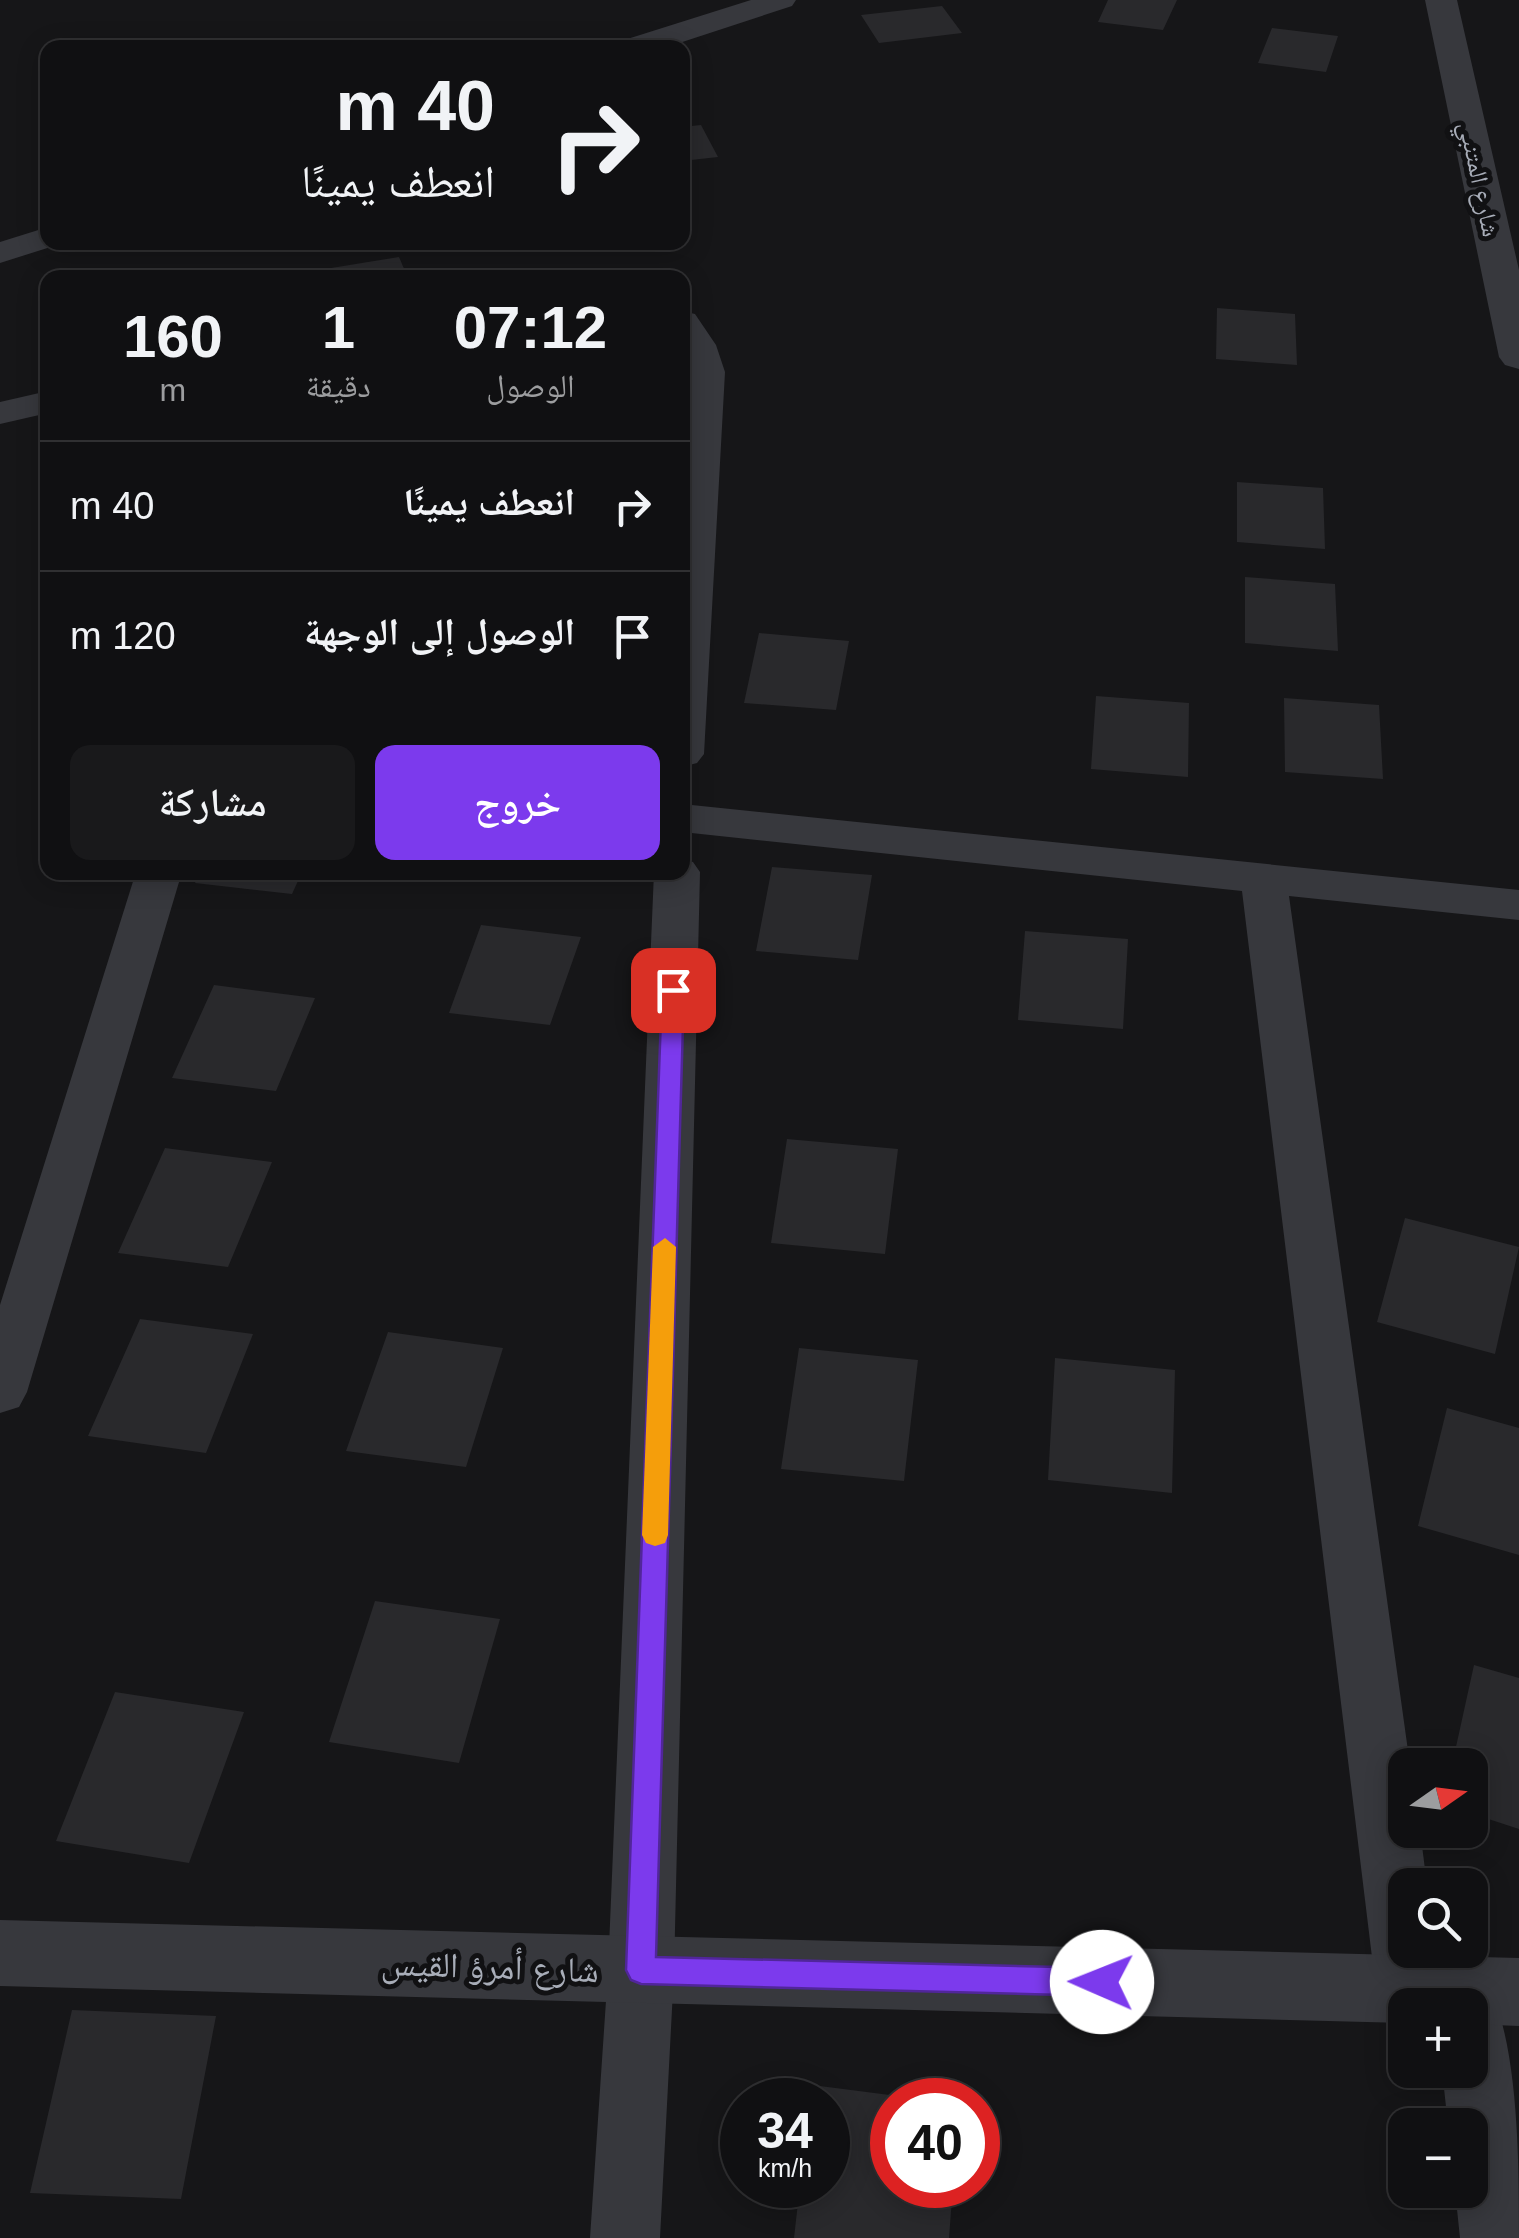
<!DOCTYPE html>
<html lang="ar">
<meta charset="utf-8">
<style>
body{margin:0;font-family:Arial,"Noto Naskh Arabic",sans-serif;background:#19191b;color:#f1f3f6;direction:rtl;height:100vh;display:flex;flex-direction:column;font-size:38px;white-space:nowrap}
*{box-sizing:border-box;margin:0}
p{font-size:32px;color:#9c9d9f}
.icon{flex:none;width:55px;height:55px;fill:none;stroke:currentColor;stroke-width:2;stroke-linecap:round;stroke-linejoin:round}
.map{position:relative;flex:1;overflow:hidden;direction:ltr}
.sheet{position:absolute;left:40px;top:270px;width:650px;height:610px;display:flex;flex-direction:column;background:#101012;border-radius:20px;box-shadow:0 5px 25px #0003,0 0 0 2px #303032;direction:rtl}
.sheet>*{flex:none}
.top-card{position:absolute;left:40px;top:40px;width:650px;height:210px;border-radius:20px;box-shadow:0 5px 25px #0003,0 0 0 2px #303032;direction:rtl;background:#101012;color:#f1f3f6;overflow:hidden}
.needle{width:65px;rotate:76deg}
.fabs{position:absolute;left:1388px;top:1748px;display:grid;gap:20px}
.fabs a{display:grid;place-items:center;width:100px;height:100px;border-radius:20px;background:#101012;box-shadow:0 5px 25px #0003,0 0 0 2px #303032;font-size:50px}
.speed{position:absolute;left:720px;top:2078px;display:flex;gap:20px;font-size:50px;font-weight:700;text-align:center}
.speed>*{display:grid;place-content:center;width:130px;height:130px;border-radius:50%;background:#101012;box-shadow:0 5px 25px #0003,0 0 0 2px #303032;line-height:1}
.speed small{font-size:25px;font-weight:400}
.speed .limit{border:15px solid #d22;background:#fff;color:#111}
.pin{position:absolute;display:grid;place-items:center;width:85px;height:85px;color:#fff;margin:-42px;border-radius:20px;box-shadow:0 5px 15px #0006}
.me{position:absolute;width:110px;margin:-55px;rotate:271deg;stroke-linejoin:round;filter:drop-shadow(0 0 8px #0008)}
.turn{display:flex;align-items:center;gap:35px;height:210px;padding:0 30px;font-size:45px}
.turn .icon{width:130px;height:130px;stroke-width:2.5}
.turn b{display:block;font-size:70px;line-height:85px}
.eta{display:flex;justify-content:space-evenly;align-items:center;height:170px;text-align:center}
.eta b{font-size:60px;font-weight:600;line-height:70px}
.primary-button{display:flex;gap:20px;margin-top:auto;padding:20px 30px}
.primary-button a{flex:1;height:115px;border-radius:20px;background:#7c3aed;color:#fff;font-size:40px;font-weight:600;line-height:115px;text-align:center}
.primary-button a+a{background:#19191b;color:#f1f3f6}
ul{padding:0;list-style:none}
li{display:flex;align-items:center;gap:30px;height:130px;padding:0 30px;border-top:2px solid #303032}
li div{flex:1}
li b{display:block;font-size:38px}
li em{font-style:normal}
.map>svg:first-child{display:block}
.building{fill:#29292c}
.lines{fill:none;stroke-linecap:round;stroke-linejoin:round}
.minor{fill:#37383d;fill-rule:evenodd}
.tertiary{fill:#37383d;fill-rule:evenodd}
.route{fill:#7c3aed;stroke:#51269a;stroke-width:2.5}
.slow{fill:#f59e0b}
.labels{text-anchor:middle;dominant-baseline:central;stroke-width:10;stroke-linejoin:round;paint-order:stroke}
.far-street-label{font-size:25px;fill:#a8adb8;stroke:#111113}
.near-street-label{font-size:35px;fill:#a8adb8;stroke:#111113}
</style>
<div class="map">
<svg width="1519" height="2238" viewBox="0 0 1519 2238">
<rect width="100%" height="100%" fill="#161618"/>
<path class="building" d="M1108,0H1177L1163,30L1098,22Z
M942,6L962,33L879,43L861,15Z
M1272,28L1338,36L1326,72L1258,63Z
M701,125L718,157L682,161V127Z
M399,257L408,278H329L325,269Z
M1217,308L1295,314L1297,365L1216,359Z
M1237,482L1323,488L1325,549L1237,542Z
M1245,577L1335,584L1338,651L1245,643Z
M759,633L849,641L836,710L744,703Z
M1096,696L1189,703L1188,777L1091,769Z
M1284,698L1379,705L1383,779L1285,772Z
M772,867L872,875L858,960L756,951Z
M200,872H302L292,894L195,883Z
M481,925L581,937L550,1025L449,1013Z
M1025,931L1128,939L1123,1029L1018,1020Z
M214,985L315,998L276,1091L172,1078Z
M787,1139L898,1149L885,1254L771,1243Z
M165,1148L272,1162L228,1267L118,1253Z
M1405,1218L1519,1247L1495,1354L1377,1322Z
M140,1319L253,1334L206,1453L88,1436Z
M388,1332L503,1348L466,1467L346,1451Z
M799,1348L918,1360L904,1481L781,1469Z
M1055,1358L1175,1370L1172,1493L1048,1480Z
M1447,1408L1519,1428V1555L1418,1526Z
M375,1601L500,1619L459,1763L329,1742Z
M1474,1665L1519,1678V1829L1470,1813V1765H1452Z
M115,1692L244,1712L189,1863L56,1841Z
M72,2010L216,2016L181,2199L30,2193Z
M812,2085L913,2098L892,2100V2185H953L949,2238H794L800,2185H828V2100H810Z"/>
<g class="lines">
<path class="minor" d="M751,0H796L792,6L664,48H617L621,41Z
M48,227V242L60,244L0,263V242Z
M682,311L695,314L716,345L725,372L704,754L697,763L682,767V456L689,372L682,353Z
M48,391V413L0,424V402Z
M682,804L1519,890V920L1289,896L1410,1765H1405V1830H1420L1427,1885H1405V1950H1436L1442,1990L1435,2005H1405V2019L1386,2012L1376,1990L1242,891L682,832Z
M682,859L693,862L700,872L674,1971L660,2238H590L608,1971L654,872H682Z
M136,872H182L27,1392L19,1407L0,1413V1305Z
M1470,1987L1493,1996C1519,2058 1519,2170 1519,2238H1460L1455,2190H1470V2125H1448L1442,2070H1470V2005H1443L1447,1996Z"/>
<path class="tertiary" d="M1425,0H1457L1519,270V369L1505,365L1499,357Z
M0,1920L1519,1958V2026L1470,2024V2005H1405V2023L0,1986Z"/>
</g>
<path class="route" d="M673,983L684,990L656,1957L1102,1968L1113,1972L1117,1982L1113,1992L1102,1996L641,1984L631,1980L626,1970L662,990Z"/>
<path class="slow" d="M665,1238L676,1247L668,1535L665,1543L655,1546L646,1543L642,1535L653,1247Z"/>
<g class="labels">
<g class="far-street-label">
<text transform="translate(1480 179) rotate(78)">شارع المتنبي</text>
</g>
<g class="near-street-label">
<text transform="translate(490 1966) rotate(2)">شارع أمرؤ القيس</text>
</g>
</g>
</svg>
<div class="fabs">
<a><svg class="needle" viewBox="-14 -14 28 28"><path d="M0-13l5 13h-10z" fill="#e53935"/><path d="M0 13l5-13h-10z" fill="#9c9d9f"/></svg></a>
<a><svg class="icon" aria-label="search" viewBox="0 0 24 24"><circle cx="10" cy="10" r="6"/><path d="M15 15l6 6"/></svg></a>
<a>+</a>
<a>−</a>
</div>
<div class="speed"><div>34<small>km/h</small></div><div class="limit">40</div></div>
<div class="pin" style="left:673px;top:990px;background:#d93025"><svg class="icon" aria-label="arrive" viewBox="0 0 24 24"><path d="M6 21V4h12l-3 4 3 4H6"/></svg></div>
<svg class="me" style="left:1102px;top:1982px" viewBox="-20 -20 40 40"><circle r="19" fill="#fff"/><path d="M0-13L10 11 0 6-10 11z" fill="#7c3aed"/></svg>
<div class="top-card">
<div class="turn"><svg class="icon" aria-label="right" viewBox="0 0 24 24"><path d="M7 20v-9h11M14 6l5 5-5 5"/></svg><div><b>40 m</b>انعطف يمينًا</div></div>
</div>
<section class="sheet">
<div class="eta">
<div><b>07:12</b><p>الوصول</p></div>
<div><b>1</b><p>دقيقة</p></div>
<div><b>160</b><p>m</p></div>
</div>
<ul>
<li><svg class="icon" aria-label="right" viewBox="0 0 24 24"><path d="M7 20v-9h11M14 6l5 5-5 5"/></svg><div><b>انعطف يمينًا</b></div><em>40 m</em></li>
<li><svg class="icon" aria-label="arrive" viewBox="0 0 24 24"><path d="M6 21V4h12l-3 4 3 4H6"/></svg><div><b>الوصول إلى الوجهة</b></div><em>120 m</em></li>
</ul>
<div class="primary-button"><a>خروج</a><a>مشاركة</a></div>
</section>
</div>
